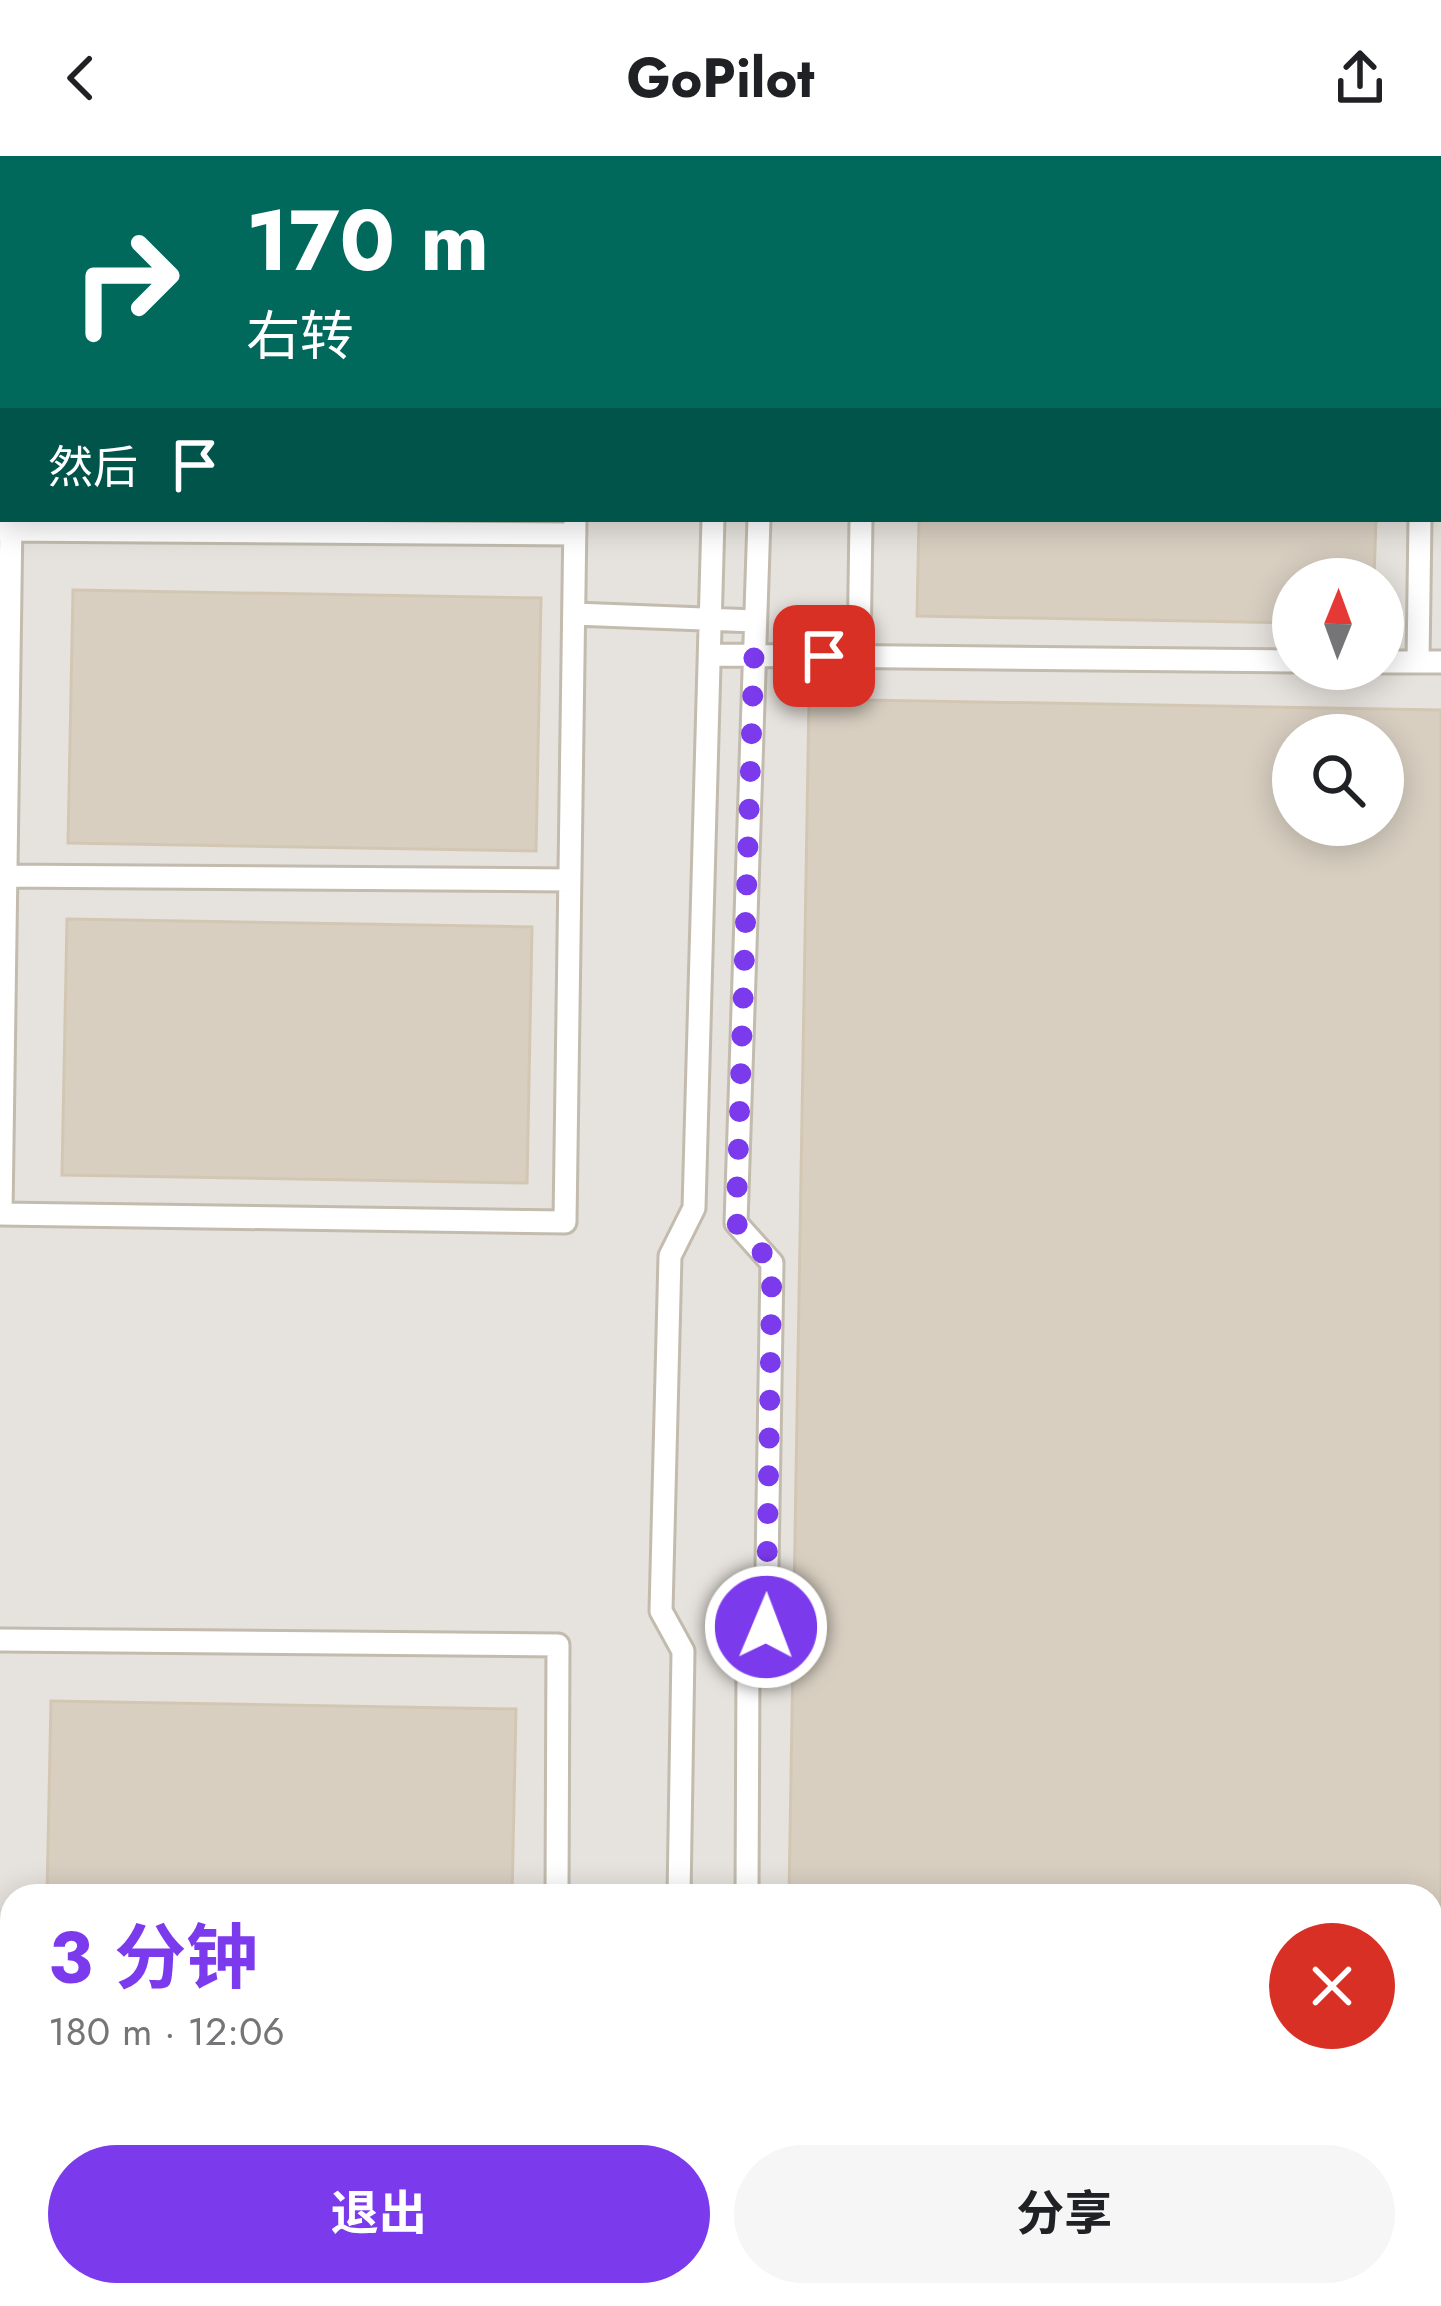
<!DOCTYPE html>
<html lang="zh">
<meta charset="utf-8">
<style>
body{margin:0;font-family:Jost,"Noto Sans SC",sans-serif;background:#f6f6f6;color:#202124;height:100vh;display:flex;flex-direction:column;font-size:45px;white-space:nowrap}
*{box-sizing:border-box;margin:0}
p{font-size:39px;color:#757577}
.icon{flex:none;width:66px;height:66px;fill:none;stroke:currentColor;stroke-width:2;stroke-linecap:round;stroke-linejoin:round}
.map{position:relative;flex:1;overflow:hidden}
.side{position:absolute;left:0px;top:1728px;width:1443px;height:423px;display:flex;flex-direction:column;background:#fff;border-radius:36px 36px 0 0;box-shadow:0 6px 30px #0003}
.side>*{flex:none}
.top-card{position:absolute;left:0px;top:0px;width:1443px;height:366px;box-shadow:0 6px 30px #0003;background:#00695c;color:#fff;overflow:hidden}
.needle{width:78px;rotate:1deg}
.buttons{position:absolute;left:1272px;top:402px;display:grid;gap:24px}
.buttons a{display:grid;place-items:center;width:132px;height:132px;border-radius:50%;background:#fff;box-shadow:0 6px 30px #0003;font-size:60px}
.pin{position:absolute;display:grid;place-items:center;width:102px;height:102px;color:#fff;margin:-51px;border-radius:24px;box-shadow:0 6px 18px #0006}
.me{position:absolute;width:132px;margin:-66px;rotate:1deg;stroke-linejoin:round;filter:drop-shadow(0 0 9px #0008)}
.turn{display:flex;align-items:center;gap:42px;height:252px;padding:0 48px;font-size:54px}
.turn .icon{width:156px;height:156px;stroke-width:2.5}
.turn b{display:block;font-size:84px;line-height:102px}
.then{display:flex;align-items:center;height:114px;padding:0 48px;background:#0003;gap:24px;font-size:45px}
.round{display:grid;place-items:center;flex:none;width:126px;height:126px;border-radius:63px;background:#f6f6f6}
.summary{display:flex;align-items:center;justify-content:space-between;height:204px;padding:0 48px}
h1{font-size:72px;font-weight:700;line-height:90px;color:#7c3aed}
.button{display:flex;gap:24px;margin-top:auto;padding:24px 48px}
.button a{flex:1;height:138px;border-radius:72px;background:#7c3aed;color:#fff;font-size:48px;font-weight:700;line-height:138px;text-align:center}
.button a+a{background:#f6f6f6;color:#202124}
header{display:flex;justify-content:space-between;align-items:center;height:156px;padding:0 48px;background:#fff;font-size:54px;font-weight:700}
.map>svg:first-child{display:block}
.industrial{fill:#e6e2dd;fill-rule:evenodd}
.green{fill:#d2eab5}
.building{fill:#d8cfc1;stroke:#d3c7b4;stroke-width:3;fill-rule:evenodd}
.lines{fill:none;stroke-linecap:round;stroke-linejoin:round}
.service-casing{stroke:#c2bbae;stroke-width:27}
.service{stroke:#fff;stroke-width:21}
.route{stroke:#7c3aed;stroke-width:21;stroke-dasharray:0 37.8}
</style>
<header><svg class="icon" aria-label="back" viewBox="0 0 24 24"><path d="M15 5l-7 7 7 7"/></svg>GoPilot<svg class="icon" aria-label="share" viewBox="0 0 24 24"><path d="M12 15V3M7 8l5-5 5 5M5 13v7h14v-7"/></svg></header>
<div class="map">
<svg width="1441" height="2150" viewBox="0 0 1441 2150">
<rect width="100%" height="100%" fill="#f6f3ec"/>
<path class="industrial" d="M0,0H1441V2150H0ZM3,3H1440V363H3ZM1293,423H1383V513H1293ZM1293,579H1383V669H1293ZM12,1740H1431V2139H12Z"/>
<path class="green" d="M0,0H701V3H3V8H0Z"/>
<path class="building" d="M1019,0H1308V3H1019Z
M919,363H1376L1374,423H1293V467L917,460Z
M73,434L541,442L536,695L68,687Z
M809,543L1441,554V1899H1431V1740H789ZM1293,579H1383V669H1293Z
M67,763L532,771L527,1027L62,1019Z
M51,1545L516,1553L512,1740H47Z
M1431,2035H1441V2140L1375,2139H1431Z
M242,2139H511V2144Z"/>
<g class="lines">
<defs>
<path id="service" d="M718,3V0
M772,3L773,0
M867,3V0
M1424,3V0
M0,25H3
M1440,159H1441
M1,374L575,378
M574,458L755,465
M710,499L1293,505
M859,500L861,363
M1383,506H1441
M1418,506L1420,363
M0,720L570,724
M0,1058L565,1066L575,363
M1,1058L11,363
M0,1484L558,1489L557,1740
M679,1740L683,1495L661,1455L670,1100L694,1052L713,363
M747,1740L748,1510L766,1471L772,1107L736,1067L759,363
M0,1829H12
M1431,1922H1441
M549,2150L550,2139
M672,2150V2139
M745,2150V2139
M1077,2150L1078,2139"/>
</defs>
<use href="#service" class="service-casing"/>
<use href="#service" class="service"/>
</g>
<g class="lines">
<path class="route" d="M766,1471L772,1108L736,1067L754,499L824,500"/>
</g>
</svg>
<div class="buttons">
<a><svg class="needle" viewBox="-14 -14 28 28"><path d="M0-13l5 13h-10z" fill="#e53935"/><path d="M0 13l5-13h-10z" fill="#757577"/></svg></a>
<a><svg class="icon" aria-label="search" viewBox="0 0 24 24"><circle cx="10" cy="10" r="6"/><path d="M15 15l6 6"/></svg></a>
</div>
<div class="pin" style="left:824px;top:500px;background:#d93025"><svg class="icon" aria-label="arrive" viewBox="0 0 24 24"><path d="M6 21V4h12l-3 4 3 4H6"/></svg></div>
<svg class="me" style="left:766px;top:1471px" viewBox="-20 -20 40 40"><circle r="17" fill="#7c3aed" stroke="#fff" stroke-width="3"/><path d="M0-11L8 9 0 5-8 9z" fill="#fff"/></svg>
<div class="top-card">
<div class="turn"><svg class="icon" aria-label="right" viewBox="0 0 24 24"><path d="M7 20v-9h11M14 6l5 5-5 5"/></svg><div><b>170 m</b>右转</div></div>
<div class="then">然后<svg class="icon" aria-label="arrive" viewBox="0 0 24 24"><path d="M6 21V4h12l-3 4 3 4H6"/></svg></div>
</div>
<section class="side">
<div class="summary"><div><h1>3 分钟</h1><p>180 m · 12:06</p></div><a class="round" style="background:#d93025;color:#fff"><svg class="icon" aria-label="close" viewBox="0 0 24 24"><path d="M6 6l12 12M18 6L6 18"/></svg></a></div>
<div class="button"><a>退出</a><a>分享</a></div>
</section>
</div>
